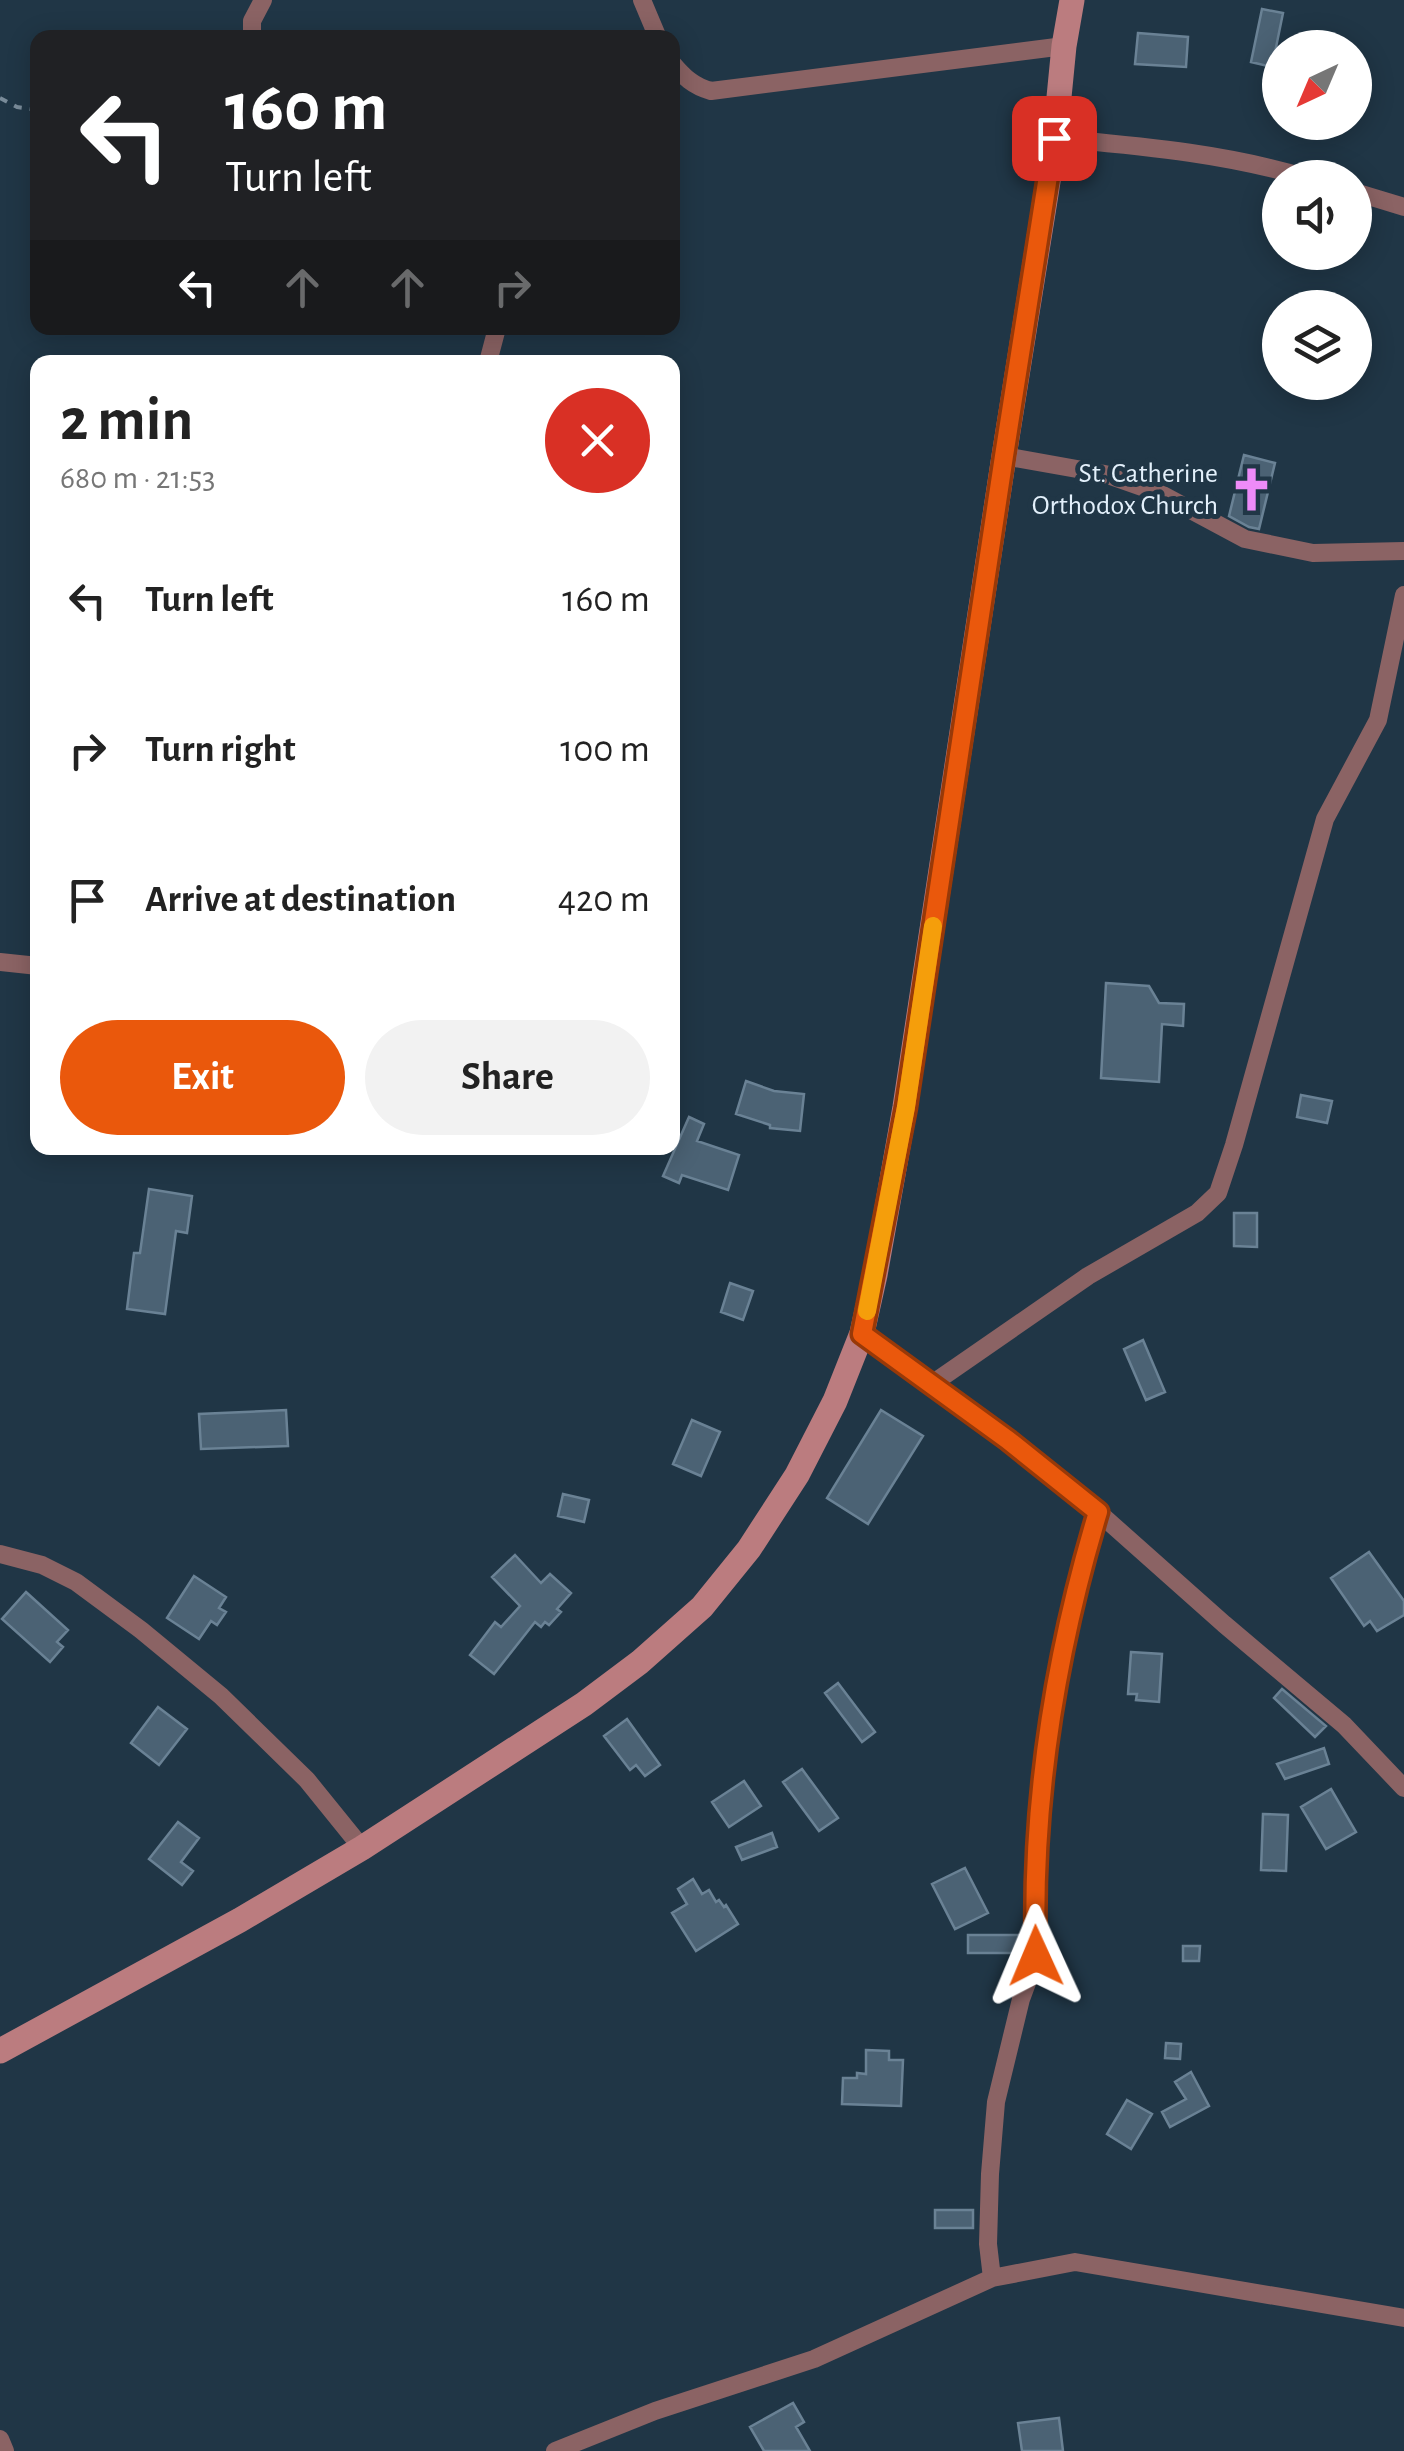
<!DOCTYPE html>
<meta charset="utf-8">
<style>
body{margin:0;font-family:"Alegreya Sans",sans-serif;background:#f2f2f2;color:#222;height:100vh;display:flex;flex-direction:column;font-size:38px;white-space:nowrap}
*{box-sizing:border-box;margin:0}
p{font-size:32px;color:#767676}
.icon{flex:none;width:55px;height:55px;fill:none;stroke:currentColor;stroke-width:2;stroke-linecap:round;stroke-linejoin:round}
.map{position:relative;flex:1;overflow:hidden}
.panel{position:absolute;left:30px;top:355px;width:650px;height:800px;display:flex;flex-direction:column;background:#fff;border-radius:20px;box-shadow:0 5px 25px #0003}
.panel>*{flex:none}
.top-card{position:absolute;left:30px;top:30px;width:650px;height:305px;border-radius:20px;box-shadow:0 5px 25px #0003;background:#202124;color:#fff;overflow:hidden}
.needle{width:65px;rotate:224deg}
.buttons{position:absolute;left:1262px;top:30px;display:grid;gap:20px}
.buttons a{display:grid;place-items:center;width:110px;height:110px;border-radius:50%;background:#fff;box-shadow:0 5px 25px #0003;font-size:50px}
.pin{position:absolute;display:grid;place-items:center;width:85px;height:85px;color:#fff;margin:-42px;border-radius:20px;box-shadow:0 5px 15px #0006}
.me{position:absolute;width:110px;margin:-55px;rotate:359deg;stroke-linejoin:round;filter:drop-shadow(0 0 8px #0008)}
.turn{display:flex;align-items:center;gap:35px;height:210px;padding:0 30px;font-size:45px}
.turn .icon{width:130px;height:130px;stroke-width:2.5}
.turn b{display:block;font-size:70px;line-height:85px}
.lanes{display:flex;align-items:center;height:95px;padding:0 30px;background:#0003;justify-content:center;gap:50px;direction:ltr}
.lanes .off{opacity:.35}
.round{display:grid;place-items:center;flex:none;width:105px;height:105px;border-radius:52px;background:#f2f2f2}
.headline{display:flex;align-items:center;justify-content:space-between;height:170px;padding:0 30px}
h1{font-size:60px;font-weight:700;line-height:75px}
.primary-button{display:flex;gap:20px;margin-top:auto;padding:20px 30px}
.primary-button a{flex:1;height:115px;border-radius:60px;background:#ea580c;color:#fff;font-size:40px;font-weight:700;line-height:115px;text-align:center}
.primary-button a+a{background:#f2f2f2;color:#222}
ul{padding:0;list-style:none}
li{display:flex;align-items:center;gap:30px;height:150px;padding:0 30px}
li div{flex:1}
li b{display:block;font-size:38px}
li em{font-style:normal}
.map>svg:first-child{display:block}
.building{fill:#4b6274;stroke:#6a8295;stroke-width:2.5}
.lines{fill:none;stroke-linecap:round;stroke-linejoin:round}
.path{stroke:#798b99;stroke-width:4;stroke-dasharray:8 8;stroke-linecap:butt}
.street{stroke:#8b6364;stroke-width:18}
.secondary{stroke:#bb7c7f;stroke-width:25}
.route-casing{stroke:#983908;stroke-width:25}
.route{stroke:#ea580c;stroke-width:18}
.slow{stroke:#f59e0b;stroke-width:18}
.labels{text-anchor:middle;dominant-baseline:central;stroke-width:10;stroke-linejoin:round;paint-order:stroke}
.poi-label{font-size:28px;fill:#e3f0fb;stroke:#203646;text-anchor:end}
</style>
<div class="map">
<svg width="1404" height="2451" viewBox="0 0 1404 2451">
<rect width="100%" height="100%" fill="#203646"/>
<path class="building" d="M1262,9L1283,13L1272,67L1251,62Z
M1138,33L1188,37L1186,67L1135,64Z
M1244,455L1275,463L1259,529L1249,527L1229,516Z
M1106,983L1149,986L1159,1003L1184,1004L1183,1026L1162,1024L1159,1082L1101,1078Z
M746,1081L774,1091L804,1094L800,1131L770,1128V1125L736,1114Z
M1301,1095L1332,1101L1327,1123L1297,1117Z
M689,1117L704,1124L697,1141L739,1155L728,1190L682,1175L679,1183L663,1176Z
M149,1189L192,1196L187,1233L176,1231L165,1314L127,1309L134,1253H140Z
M1234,1213H1257V1247L1234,1246Z
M730,1283L753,1291L743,1320L721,1312Z
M1143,1340L1165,1392L1146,1400L1124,1349Z
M286,1410L288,1446L201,1449L199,1414Z
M881,1410L923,1436L868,1524L827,1498Z
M692,1420L720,1432L701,1476L673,1464Z
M563,1494L589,1500L584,1522L558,1516Z
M1369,1552L1404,1601V1615L1377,1631L1370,1621L1364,1626L1331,1578Z
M515,1555L541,1583L550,1574L571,1593L557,1609L561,1612L549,1625L545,1622L541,1627L535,1622L494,1674L470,1655L495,1622L501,1627L520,1606L492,1577Z
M194,1576L226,1597L219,1608L226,1612L217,1625L211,1621L199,1639L167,1618Z
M26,1592L68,1630L57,1642L63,1647L50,1662L2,1619Z
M1131,1652L1162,1654L1159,1702L1136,1700L1137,1694H1128Z
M838,1683L875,1732L862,1742L825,1693Z
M1282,1689L1326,1726L1315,1737L1274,1698Z
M158,1707L187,1729L159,1765L131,1743Z
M627,1719L660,1765L645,1776L636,1765L630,1770L604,1736Z
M1324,1748L1329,1764L1285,1779L1277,1764Z
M802,1769L838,1818L819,1831L783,1782Z
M744,1781L761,1806L729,1827L712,1802Z
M1331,1789L1356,1832L1326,1849L1301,1807Z
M1263,1814L1288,1815L1286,1871L1261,1870Z
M178,1822L199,1838L181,1862L193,1871L182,1885L149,1859Z
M772,1833L777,1847L742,1860L736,1847Z
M965,1868L988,1913L955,1929L932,1884Z
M693,1879L702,1894L709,1890L716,1902L719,1900L724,1907L726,1905L738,1924L696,1951L672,1913L687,1904L678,1889Z
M968,1935H1024V1953H968Z
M1183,1946H1200L1199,1961H1183Z
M1166,2043L1181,2044L1180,2059L1165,2058Z
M866,2050L889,2051V2060H903L901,2106L842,2104L843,2078H857V2073L866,2074Z
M1191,2072L1209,2106L1170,2127L1162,2112L1186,2099L1175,2082Z
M1127,2100L1152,2114L1131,2149L1107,2134Z
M935,2210H973V2228H935Z
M793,2403L804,2422L796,2427L810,2451H764L750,2427Z
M1059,2418L1063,2451H1022L1018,2423Z"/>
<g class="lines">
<path class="path" d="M0,98L17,107L38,110"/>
<path class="street" d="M642,0L658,38
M252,38V21L263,0
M672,63C684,77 693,86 711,91L1064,46
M1055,138C1139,146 1225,153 1307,178
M1355,192L1404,207
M488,362L497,328
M1004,456L1105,474L1159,493L1245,539L1313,553L1404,551
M0,962L38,966
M862,1333L1008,1440L1098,1512L1224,1624L1344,1725L1404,1788
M932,1384L1088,1276L1197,1213L1218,1193L1234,1145L1325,819L1378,720L1404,595
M0,1554L42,1565L76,1582L141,1630L221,1696L307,1780L362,1848
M992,2278L988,2244L990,2174L996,2102L1021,1999L1037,1956L1036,1845L1047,1749L1077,1580L1098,1512
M0,2439L5,2451
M555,2451L655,2411L814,2359L992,2278L1075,2262L1404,2318"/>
<path class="secondary" d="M0,2051L240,1920L362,1848L584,1704L640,1662L702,1607L749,1549L797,1475L835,1401L862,1333L875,1275L905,1107L1004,456L1055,138L1064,46L1072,0"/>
</g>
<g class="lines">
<defs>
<path id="route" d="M1036,1956C1031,1807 1055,1655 1098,1512L1008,1440L862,1334L906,1107L1004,456L1054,138"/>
</defs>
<use href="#route" class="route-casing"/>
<use href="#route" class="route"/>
<path class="slow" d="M867,1311L906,1107L933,926"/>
</g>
<defs>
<symbol id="church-bare" viewBox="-9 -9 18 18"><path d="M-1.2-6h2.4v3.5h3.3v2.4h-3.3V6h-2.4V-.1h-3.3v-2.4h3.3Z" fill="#ee8bf8" stroke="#203646" stroke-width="2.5" paint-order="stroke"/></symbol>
</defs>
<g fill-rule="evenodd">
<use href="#church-bare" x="1220" y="458" width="63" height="63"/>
</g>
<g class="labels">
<g class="poi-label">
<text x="1218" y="474">St. Catherine<tspan x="1218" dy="32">Orthodox Church</tspan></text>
</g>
</g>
</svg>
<div class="buttons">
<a><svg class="needle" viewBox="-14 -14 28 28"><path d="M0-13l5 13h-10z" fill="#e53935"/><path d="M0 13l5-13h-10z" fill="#767676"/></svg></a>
<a><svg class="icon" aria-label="sound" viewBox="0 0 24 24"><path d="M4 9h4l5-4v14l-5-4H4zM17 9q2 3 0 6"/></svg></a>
<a><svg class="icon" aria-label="layers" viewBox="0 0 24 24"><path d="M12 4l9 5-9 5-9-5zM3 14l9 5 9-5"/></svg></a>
</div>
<div class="pin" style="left:1054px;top:138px;background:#d93025"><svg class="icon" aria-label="arrive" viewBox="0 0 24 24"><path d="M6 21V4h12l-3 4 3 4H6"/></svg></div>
<svg class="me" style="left:1036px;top:1956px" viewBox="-20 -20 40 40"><path d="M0-17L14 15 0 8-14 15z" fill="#ea580c" stroke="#fff" stroke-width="4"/></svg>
<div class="top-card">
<div class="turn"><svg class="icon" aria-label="left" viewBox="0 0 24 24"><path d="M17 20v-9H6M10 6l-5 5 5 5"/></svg><div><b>160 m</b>Turn left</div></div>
<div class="lanes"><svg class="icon" aria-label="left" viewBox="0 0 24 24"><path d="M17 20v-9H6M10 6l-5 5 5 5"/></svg><svg class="icon off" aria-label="ahead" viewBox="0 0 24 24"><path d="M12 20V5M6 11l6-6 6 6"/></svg><svg class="icon off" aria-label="ahead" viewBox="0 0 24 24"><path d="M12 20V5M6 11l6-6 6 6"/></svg><svg class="icon off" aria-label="right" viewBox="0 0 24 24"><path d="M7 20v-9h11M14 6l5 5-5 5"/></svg></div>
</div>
<section class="panel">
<div class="headline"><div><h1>2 min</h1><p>680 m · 21:53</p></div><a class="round" style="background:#d93025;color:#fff"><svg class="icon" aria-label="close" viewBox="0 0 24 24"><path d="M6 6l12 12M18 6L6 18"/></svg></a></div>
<ul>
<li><svg class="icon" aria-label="left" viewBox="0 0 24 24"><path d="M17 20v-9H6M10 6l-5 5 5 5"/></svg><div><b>Turn left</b></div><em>160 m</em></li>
<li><svg class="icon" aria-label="right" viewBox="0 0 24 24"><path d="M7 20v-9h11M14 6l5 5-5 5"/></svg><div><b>Turn right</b></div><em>100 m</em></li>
<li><svg class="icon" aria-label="arrive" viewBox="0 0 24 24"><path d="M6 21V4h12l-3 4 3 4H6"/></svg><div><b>Arrive at destination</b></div><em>420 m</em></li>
</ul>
<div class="primary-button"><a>Exit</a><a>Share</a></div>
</section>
</div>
